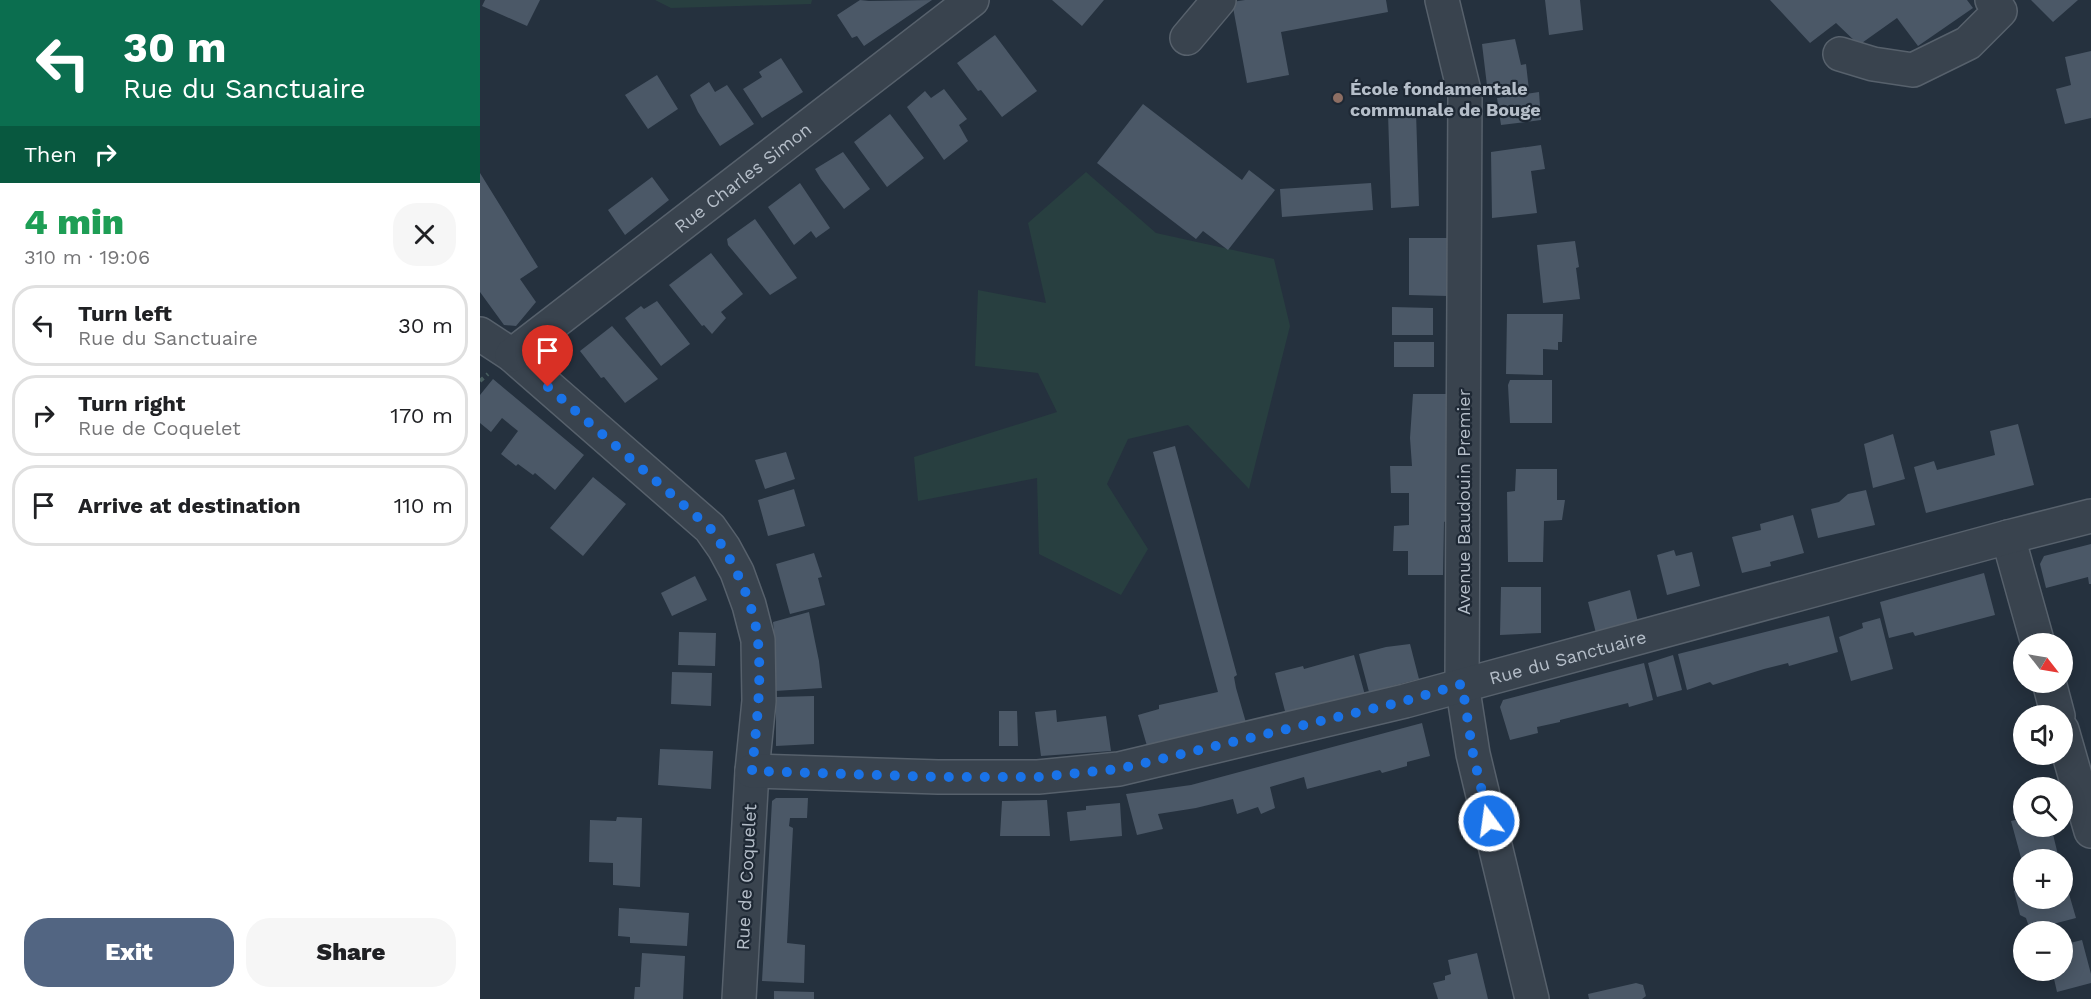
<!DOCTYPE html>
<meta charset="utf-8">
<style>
body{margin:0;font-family:"Work Sans",sans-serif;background:#f6f6f6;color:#202124;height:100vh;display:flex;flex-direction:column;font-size:22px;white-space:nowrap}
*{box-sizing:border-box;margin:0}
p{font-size:20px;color:#757577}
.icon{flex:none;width:33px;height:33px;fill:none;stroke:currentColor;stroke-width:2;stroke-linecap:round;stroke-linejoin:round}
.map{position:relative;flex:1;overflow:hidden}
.sheet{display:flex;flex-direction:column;background:#fff;width:480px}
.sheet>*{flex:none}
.banner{background:#0b6e4f;color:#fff;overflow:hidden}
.needle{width:39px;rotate:121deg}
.controls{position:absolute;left:1533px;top:633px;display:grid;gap:12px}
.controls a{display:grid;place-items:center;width:60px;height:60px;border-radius:50%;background:#fff;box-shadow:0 3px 15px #0003;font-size:30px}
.pin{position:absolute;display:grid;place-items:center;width:51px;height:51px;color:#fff;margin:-62px -26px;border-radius:50% 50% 50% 0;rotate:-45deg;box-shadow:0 0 6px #0007}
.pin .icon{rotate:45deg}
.me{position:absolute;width:66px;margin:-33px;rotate:346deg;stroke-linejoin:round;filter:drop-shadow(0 0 4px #0008)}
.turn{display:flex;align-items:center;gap:21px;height:126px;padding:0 24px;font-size:27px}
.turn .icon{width:78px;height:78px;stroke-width:2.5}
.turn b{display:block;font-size:42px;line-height:51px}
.then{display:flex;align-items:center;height:57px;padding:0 24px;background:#0003;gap:12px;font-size:22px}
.round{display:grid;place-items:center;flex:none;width:63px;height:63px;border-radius:24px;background:#f6f6f6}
.overview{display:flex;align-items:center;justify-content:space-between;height:102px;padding:0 24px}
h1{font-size:36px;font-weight:800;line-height:45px;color:#1e9e55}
.cta{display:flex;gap:12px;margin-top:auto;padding:12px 24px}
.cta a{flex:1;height:69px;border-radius:24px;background:#526582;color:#fff;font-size:24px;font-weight:800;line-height:69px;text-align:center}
.cta a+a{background:#f6f6f6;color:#202124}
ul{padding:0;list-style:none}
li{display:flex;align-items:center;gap:18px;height:81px;margin:0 12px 9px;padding:0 12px;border:3px solid #e0e0e0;border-radius:24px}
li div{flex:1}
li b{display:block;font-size:22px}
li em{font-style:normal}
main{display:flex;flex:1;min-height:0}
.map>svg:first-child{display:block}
.green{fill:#283f40}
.building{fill:#4b5867}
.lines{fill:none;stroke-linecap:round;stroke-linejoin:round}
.minor-casing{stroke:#57616c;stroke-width:36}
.path{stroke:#475c5e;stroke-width:4;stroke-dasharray:4.5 4.5;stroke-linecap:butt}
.minor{stroke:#39434e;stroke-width:33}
.route{stroke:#1a73e8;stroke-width:10;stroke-dasharray:0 18}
.education-dot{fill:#8d6e63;stroke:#1e2834;stroke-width:2}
.labels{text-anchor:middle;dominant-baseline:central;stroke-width:4.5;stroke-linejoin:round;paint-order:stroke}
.poi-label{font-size:18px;font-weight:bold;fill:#b5bec9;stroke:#1e2834;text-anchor:start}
.street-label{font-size:18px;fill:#b5bec9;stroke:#1e2834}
</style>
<main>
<section class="sheet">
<div class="banner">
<div class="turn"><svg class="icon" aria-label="left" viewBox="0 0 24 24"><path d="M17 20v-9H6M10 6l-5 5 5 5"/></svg><div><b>30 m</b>Rue du Sanctuaire</div></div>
<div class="then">Then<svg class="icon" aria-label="right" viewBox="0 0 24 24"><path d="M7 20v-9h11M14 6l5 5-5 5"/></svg></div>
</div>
<div class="overview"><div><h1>4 min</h1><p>310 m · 19:06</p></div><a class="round"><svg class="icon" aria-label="close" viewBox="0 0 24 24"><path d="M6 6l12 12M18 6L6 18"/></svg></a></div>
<ul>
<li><svg class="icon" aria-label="left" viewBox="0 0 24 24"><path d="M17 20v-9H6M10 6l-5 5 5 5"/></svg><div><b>Turn left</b><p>Rue du Sanctuaire</p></div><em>30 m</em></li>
<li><svg class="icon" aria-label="right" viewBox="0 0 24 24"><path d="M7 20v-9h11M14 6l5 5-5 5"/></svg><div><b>Turn right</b><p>Rue de Coquelet</p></div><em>170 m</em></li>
<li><svg class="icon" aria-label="arrive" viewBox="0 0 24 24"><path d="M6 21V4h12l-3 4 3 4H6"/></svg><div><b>Arrive at destination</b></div><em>110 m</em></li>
</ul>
<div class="cta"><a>Exit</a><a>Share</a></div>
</section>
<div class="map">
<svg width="1611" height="999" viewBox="0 0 1611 999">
<rect width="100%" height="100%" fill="#25313e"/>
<path class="green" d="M175,0H332L331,4L191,8Z
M606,172L676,233L794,259L810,326L769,489L708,425L648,439L627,484L668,549L641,595L559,554L557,478L438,501L434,457L577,412L558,373L495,366L498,290L566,303L548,223Z"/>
<path class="building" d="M5,0H60L47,26L2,6Z
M380,0L389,1L452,0L384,46L377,36L372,38L357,15Z
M572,0H624L602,26Z
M765,0H906L908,12L801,32L809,75L767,83L752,2Z
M1065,0H1100L1103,30L1069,35Z
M1290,0H1487L1493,8L1438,46L1417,18L1379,45L1356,23L1330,43Z
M1551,0H1598L1573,22Z
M515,35L557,91L522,117L501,90L498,91L477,63Z
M1035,39L1041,65L1046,64L1049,90L1008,94L1002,44Z
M1611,51V118L1585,124L1576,89L1591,85L1585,57Z
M301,58L323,92L282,118L263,89L282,77L279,72Z
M177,75L198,109L168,129L145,95Z
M229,82L235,92L247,85L274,124L240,146L218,112L210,95Z
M464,89L487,119L479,125L488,141L464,160L427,107L445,91L451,98Z
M1059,92L1061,120L1021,125L1017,98Z
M663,104L762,180L769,170L795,190L748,250L723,231L716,239L617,163Z
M936,112L939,206L911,208L908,113Z
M410,114L444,158L407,187L374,142Z
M1061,145L1065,169L1051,171L1057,213L1012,218L1011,152Z
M363,152L390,189L364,209L341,179L335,169Z
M0,173L58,267L40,279L56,302L36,326L24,325L0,292Z
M172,177L189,200L145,235L128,210Z
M320,183L350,228L336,238L331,231L314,245L288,207Z
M891,183L893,210L802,217L800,189Z
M275,219L317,278L290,295L248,245L247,239Z
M929,238H969L968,296L929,295Z
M1095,241L1099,267L1096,268L1100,299L1063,303L1057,245Z
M231,253L263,294L241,312L246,318L232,334L224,325L222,326L189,285Z
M177,301L210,344L181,366L145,318L161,306L164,309Z
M912,307L953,308V335H912Z
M1027,314H1083L1082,342H1078V350L1063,349V375L1026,374Z
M132,326L178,379L145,403L124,377L121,378L100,351Z
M914,342H954V367H914Z
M13,379L104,455L75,490L55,473L53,475L38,464L36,466L21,454L38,431L22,418L11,432L0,423V395Z
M1030,380H1072V423H1030L1028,385Z
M933,394H968L966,521L964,522L963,575H928V551H913L914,526L929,525V493H911L910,466H932L930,438Z
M1538,424L1554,485L1446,513L1434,467L1454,461L1457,470L1515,455L1510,431Z
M1413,434L1425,479L1393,488L1384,444Z
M695,446L757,675L754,677L756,688L767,726L667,746L658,715L679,709V705L738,692L673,452Z
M306,452L315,479L285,489L275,460Z
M1036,469H1077V500H1085L1082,520L1064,521L1063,562H1028L1027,492L1035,491Z
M113,477L146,504L103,556L70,528Z
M314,489L325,526L288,536L278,500Z
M1386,490L1395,525L1338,538L1331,509L1359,502L1368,494Z
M1313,515L1324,553L1290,562L1291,566L1262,573L1252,537L1281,530L1280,524Z
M1611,544V584H1609L1608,577L1566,588L1560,564L1564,556Z
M1194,550L1196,556L1212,552L1220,586L1187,595L1177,555Z
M334,553L342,577L338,578L345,605L310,614L296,564Z
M1504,573L1515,615L1435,636L1433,632L1409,638L1400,602Z
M215,576L227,600L192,616L181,593Z
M1021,587H1061V633L1020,635Z
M1150,590L1158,622L1116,633L1108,602Z
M329,612L339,661L342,688L295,691V643L293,622Z
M1349,616L1358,652L1309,666L1308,663L1284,669L1233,685L1230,682L1207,690L1198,654Z
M1400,618L1413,669L1371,681L1359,637L1383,628L1382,623Z
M199,632L236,633L235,666L198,665Z
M930,644L939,679L889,692L879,654L906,647Z
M874,655L885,695L806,715L795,673L823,666L824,669Z
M1193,655L1202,690L1177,697L1168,663Z
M1164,663L1173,700L1149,707L1148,703L1080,720V722L1057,727L1058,733L1030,740L1020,707L1023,700Z
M192,672L232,673L231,706L191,704Z
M334,696V744L296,746V697Z
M576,710L577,722L626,716L631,751L561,756L555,712Z
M519,711H537L538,746H519Z
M942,723L950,756L927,762V766L902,773L900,770L827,789L824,777L790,787L795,808L781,814L778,807L757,814L753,799L716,808L678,814L683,829L657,835L646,794L711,785Z
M180,749L233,751L231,789L178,785Z
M296,798H328L327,818H310L309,826L313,828L307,943L325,945L324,983L282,981L292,801Z
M567,800L570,836H520L522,801Z
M640,803L642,836L590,841L587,812L606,810V806Z
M137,817L162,818L160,887L133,885V863L109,862L110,820L136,821Z
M1544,818V826H1571L1578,855L1560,860H1544L1543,865L1531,821Z
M1583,873L1596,918L1550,930L1546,918L1540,915L1534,891L1544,888V898H1582Z
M139,908L209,913L207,946L150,943V937L138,936Z
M1602,940L1611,974V983L1577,992L1572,970H1582V945Z
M162,953L205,956L203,999H154L155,987H160Z
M997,953L1008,999H958L953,983L965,980V976L971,974L968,960Z
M1156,983L1163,985L1166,996L1162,999H1109L1108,994Z
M294,991L334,992V999H294Z"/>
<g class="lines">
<defs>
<g id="minor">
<path d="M962,0L985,95L982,684L993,754L1052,999"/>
<path d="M707,38L739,0"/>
<path d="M1360,54L1393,64L1433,70L1488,43L1520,11L1512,0"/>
<path d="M0,334L32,355L230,528L244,548L257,572L269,605L278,640L279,701L272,771L259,999"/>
<path id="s1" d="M32,355L492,0"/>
<path d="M1528,537L1558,644"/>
<path d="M1569,682L1578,716"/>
<path d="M1582,730L1611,831"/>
<path id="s2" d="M272,771L458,777H558L639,769L925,701L1528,537L1611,516"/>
</g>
</defs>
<use href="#minor" class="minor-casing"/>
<path class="path" d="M0,381L8,374"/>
<use href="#minor" class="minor"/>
</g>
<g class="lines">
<path class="route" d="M68,387L230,528C252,558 275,604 278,642C282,685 276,728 272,771L458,777H558L639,769L925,701L982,684L993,754L1009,821"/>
</g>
<circle class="education-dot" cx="858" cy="98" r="6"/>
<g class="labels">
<g class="poi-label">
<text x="870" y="88">École fondamentale<tspan x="870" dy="21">communale de Bouge</tspan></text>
</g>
<g class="street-label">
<text stroke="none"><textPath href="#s1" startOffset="291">Rue Charles Simon</textPath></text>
<text transform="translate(983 502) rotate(-90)">Avenue Baudouin Premier</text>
<text stroke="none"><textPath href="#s2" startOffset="830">Rue du Sanctuaire</textPath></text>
<text transform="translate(266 877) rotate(-87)">Rue de Coquelet</text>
</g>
</g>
</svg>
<div class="controls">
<a><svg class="needle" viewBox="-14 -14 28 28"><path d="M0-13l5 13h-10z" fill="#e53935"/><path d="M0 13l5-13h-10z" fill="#757577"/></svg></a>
<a><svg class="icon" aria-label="sound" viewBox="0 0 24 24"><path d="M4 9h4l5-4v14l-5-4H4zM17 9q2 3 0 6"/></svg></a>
<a><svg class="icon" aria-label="search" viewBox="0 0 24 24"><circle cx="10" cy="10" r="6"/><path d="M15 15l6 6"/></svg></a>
<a>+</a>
<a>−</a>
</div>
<div class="pin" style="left:68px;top:387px;background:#d93025"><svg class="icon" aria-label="arrive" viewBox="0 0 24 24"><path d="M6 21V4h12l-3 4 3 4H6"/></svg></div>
<svg class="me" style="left:1009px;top:821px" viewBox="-20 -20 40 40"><circle r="17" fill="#1a73e8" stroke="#fff" stroke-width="3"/><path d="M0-11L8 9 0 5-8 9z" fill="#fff"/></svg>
</div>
</main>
